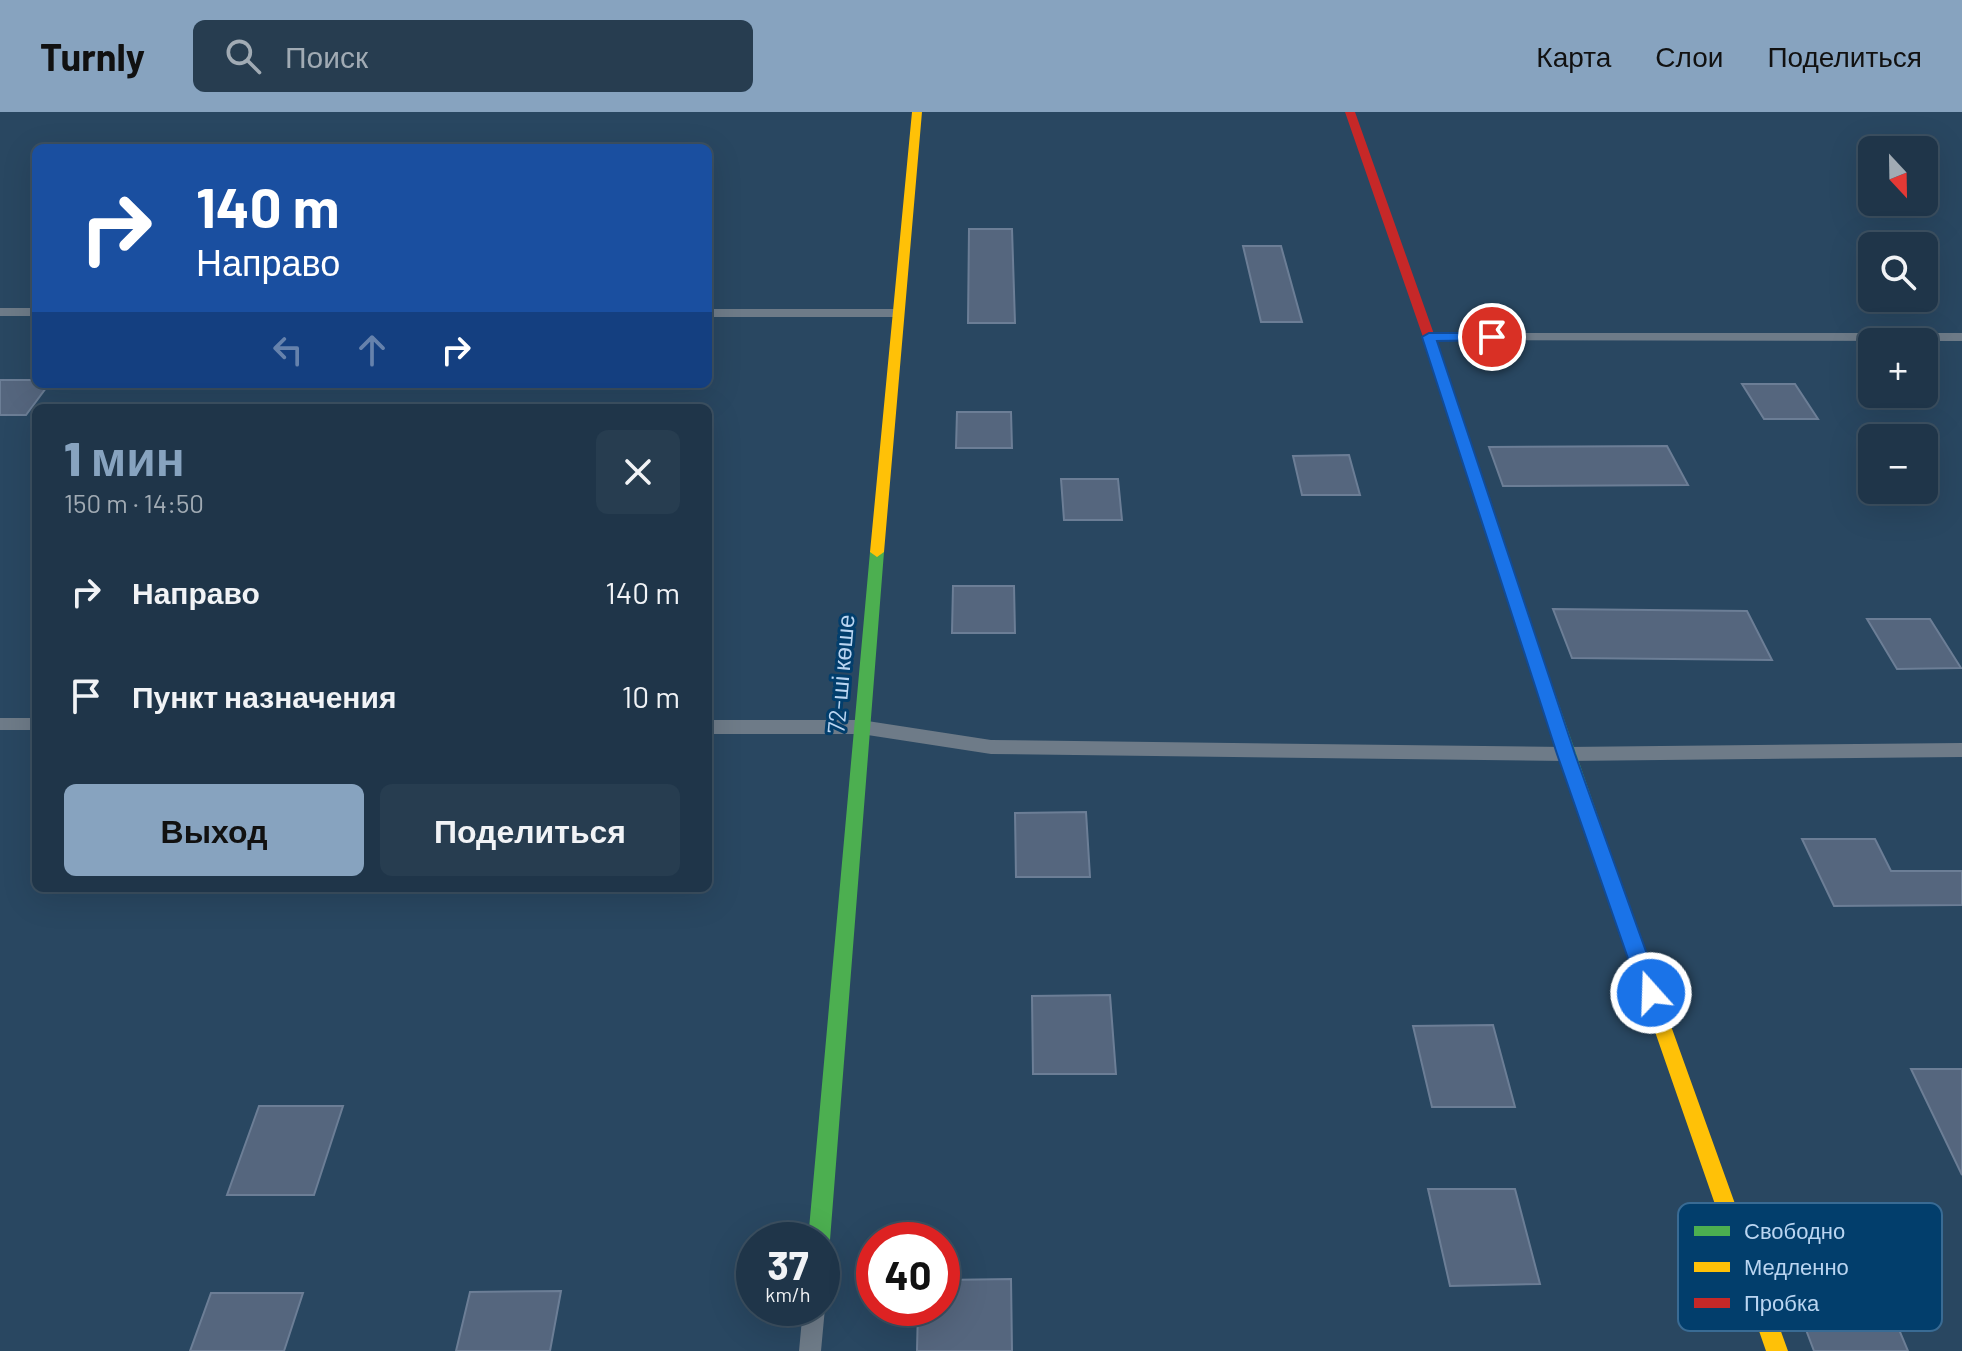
<!DOCTYPE html>
<html lang="ru">
<meta charset="utf-8">
<style>
body{margin:0;font-family:Barlow,sans-serif;background:#273d50;color:#f1f3f6;height:100vh;display:flex;flex-direction:column;font-size:30px;white-space:nowrap}
*{box-sizing:border-box;margin:0}
p{font-size:26px;color:#a1abb4}
.icon{flex:none;width:44px;height:44px;fill:none;stroke:currentColor;stroke-width:2;stroke-linecap:round;stroke-linejoin:round}
.map{position:relative;flex:1;overflow:hidden}
.details{position:absolute;left:32px;top:292px;width:680px;height:488px;display:flex;flex-direction:column;background:#1f3549;border-radius:12px;box-shadow:0 8px 32px #0002,0 0 0 2px #3c5061}
.details>*{flex:none}
.top-card{position:absolute;left:32px;top:32px;width:680px;height:244px;border-radius:12px;box-shadow:0 8px 32px #0002,0 0 0 2px #3c5061;background:#1a4fa0;color:#fff;overflow:hidden}
.needle{width:52px;rotate:158deg}
.buttons{position:absolute;left:1858px;top:24px;display:grid;gap:16px}
.buttons a{display:grid;place-items:center;width:80px;height:80px;border-radius:12px;background:#1f3549;box-shadow:0 8px 32px #0002,0 0 0 2px #3c5061;font-size:40px}
.speed{position:absolute;left:736px;top:1110px;display:flex;gap:16px;font-size:40px;font-weight:700;text-align:center}
.speed>*{display:grid;place-content:center;width:104px;height:104px;border-radius:50%;background:#1f3549;box-shadow:0 8px 32px #0002,0 0 0 2px #3c5061;line-height:1}
.speed small{font-size:20px;font-weight:400}
.speed .limit{border:12px solid #d22;background:#fff;color:#111}
.pin{position:absolute;display:grid;place-items:center;width:68px;height:68px;color:#fff;margin:-34px;border:4px solid #fff;border-radius:50%;box-shadow:0 2px 8px #0007}
.me{position:absolute;width:88px;margin:-44px;rotate:340deg;stroke-linejoin:round;filter:drop-shadow(0 0 6px #0008)}
.turn{display:flex;align-items:center;gap:28px;height:168px;padding:0 32px;font-size:36px}
.turn .icon{width:104px;height:104px;stroke-width:2.5}
.turn b{display:block;font-size:56px;line-height:68px}
.lanes{display:flex;align-items:center;height:76px;padding:0 32px;background:#0003;justify-content:center;gap:40px;direction:ltr}
.lanes .off{opacity:.35}
.round{display:grid;place-items:center;flex:none;width:84px;height:84px;border-radius:12px;background:#273d50}
.overview{display:flex;align-items:center;justify-content:space-between;height:136px;padding:0 32px}
h1{font-size:48px;font-weight:800;line-height:60px;color:#87a3bf}
.action{display:flex;gap:16px;margin-top:auto;padding:16px 32px}
.action a{flex:1;height:92px;border-radius:12px;background:#87a3bf;color:#111;font-size:32px;font-weight:800;line-height:92px;text-align:center}
.action a+a{background:#273d50;color:#f1f3f6}
ul{padding:0;list-style:none}
li{display:flex;align-items:center;gap:24px;height:104px;padding:0 32px}
li div{flex:1}
li b{display:block;font-size:30px}
li em{font-style:normal}
header{display:flex;align-items:center;gap:48px;box-sizing:border-box;height:112px;padding:0 40px;background:#87a3bf;color:#111}
header strong{font-size:38px}
nav{display:flex;gap:44px;margin-inline-start:auto;font-size:28px}
.search{width:560px;height:72px;background:#273d50;display:flex;align-items:center;gap:20px;box-sizing:border-box;padding:0 28px;border-radius:12px;color:#a1abb4;font-size:30px}
.map>svg:first-child{display:block}
.building{fill:#55667e;stroke:#6c7e96;stroke-width:2}
.lines{fill:none;stroke-linecap:round;stroke-linejoin:round}
.lane{fill:#6e7b88;fill-rule:evenodd}
.street{fill:#6e7b88;fill-rule:evenodd}
.fast{fill:#4caf50;fill-rule:evenodd}
.slow{fill:#ffc107;fill-rule:evenodd}
.jam{fill:#c62828;fill-rule:evenodd}
.route{fill:#1a73e8;stroke:#114b97;stroke-width:2}
.labels{text-anchor:middle;dominant-baseline:central;stroke-width:6;stroke-linejoin:round;paint-order:stroke}
.street-label{font-size:24px;fill:#bad5f1;stroke:#023e6c}
.key{fill:#023e6c;stroke:#396b94;stroke-width:2}
.key-label{font-size:22px;fill:#bad5f1}
</style>
<header>
<strong>Turnly</strong>
<div class="search"><svg class="icon" aria-label="search" viewBox="0 0 24 24"><circle cx="10" cy="10" r="6"/><path d="M15 15l6 6"/></svg>Поиск</div>
<nav><a>Карта</a><a>Слои</a><a>Поделиться</a></nav>
</header>
<div class="map">
<svg width="1962" height="1239" viewBox="0 0 1962 1239">
<rect width="100%" height="100%" fill="#294761"/>
<path class="building" d="M969,117H1012L1015,211H968Z
M1243,134H1281L1302,210H1261Z
M0,268H36V272H49L26,303H0Z
M1742,272H1795L1818,307H1764Z
M957,300H1011L1012,336H956Z
M1667,334L1688,373L1503,374L1489,335Z
M1349,343L1360,383H1302L1293,344Z
M1061,367H1118L1122,408H1064Z
M953,474H1014L1015,521H952Z
M1553,497L1747,499L1772,548L1572,546Z
M1867,507H1930L1961,556L1897,557Z
M1086,700L1090,765H1016L1015,701Z
M1802,727H1875L1891,759H1962V793L1834,794Z
M1110,883L1116,962H1033L1032,884Z
M1493,913L1515,995H1432L1413,914Z
M1911,957H1962V1063Z
M259,994H343L314,1083H227Z
M1428,1077H1515L1540,1172L1450,1174Z
M1779,1146H1869L1908,1239H1814Z
M1011,1167L1012,1239H917L918,1196H942V1168Z
M561,1179L550,1239H456L470,1180Z
M211,1181H303L284,1239H190Z"/>
<g class="lines">
<path class="lane" d="M0,196H36V204H0Z
M708,197H897L903,201L897,205H708Z
M1429,221H1962V229L1425,228L1423,225Z
M0,606H36V618H0Z
M708,608H861L991,628L1566,635L1962,631V645L1566,649L991,642L861,622H708Z"/>
<path class="street" d="M822,1189L825,1196L821,1239H799L803,1196H822Z"/>
<path class="fast" d="M877,435L884,440L830,1128L826,1135L822,1137V1128H808L870,440Z
M1517,486L1524,492L1671,914L1669,920L1662,923L1655,920L1653,914L1510,492Z"/>
<path class="slow" d="M912,0H922L884,440L877,445L870,440Z
M1662,905L1669,908L1671,914L1788,1239H1766L1653,914L1655,908Z"/>
<path class="jam" d="M1345,0H1355L1435,225L1524,492L1522,496H1512L1510,492L1423,225Z"/>
</g>
<path class="route" d="M1492,221L1497,222V228L1437,229L1575,642L1661,881L1658,888L1651,891L1643,888L1640,881L1557,642L1422,225L1429,221Z"/>
<g class="labels">
<g class="street-label">
<text transform="translate(840 562) rotate(-85)">72-ші көше</text>
</g>
</g>
<rect x="1678" y="1091" width="264" height="128" rx="12" class="key"/>
<rect x="1694" y="1114" width="36" height="10" fill="#4caf50"/>
<rect x="1694" y="1150" width="36" height="10" fill="#ffc107"/>
<rect x="1694" y="1186" width="36" height="10" fill="#c62828"/>
<g class="key-label">
<text x="1744" y="1127">Свободно</text>
<text x="1744" y="1163">Медленно</text>
<text x="1744" y="1199">Пробка</text>
</g>
</svg>
<div class="buttons">
<a><svg class="needle" viewBox="-14 -14 28 28"><path d="M0-13l5 13h-10z" fill="#e53935"/><path d="M0 13l5-13h-10z" fill="#a1abb4"/></svg></a>
<a><svg class="icon" aria-label="search" viewBox="0 0 24 24"><circle cx="10" cy="10" r="6"/><path d="M15 15l6 6"/></svg></a>
<a>+</a>
<a>−</a>
</div>
<div class="speed"><div>37<small>km/h</small></div><div class="limit">40</div></div>
<div class="pin" style="left:1492px;top:225px;background:#d93025"><svg class="icon" aria-label="arrive" viewBox="0 0 24 24"><path d="M6 21V4h12l-3 4 3 4H6"/></svg></div>
<svg class="me" style="left:1651px;top:881px" viewBox="-20 -20 40 40"><circle r="17" fill="#1a73e8" stroke="#fff" stroke-width="3"/><path d="M0-11L8 9 0 5-8 9z" fill="#fff"/></svg>
<div class="top-card">
<div class="turn"><svg class="icon" aria-label="right" viewBox="0 0 24 24"><path d="M7 20v-9h11M14 6l5 5-5 5"/></svg><div><b>140 m</b>Направо</div></div>
<div class="lanes"><svg class="icon off" aria-label="left" viewBox="0 0 24 24"><path d="M17 20v-9H6M10 6l-5 5 5 5"/></svg><svg class="icon off" aria-label="ahead" viewBox="0 0 24 24"><path d="M12 20V5M6 11l6-6 6 6"/></svg><svg class="icon" aria-label="right" viewBox="0 0 24 24"><path d="M7 20v-9h11M14 6l5 5-5 5"/></svg></div>
</div>
<section class="details">
<div class="overview"><div><h1>1 мин</h1><p>150 m · 14:50</p></div><a class="round"><svg class="icon" aria-label="close" viewBox="0 0 24 24"><path d="M6 6l12 12M18 6L6 18"/></svg></a></div>
<ul>
<li><svg class="icon" aria-label="right" viewBox="0 0 24 24"><path d="M7 20v-9h11M14 6l5 5-5 5"/></svg><div><b>Направо</b></div><em>140 m</em></li>
<li><svg class="icon" aria-label="arrive" viewBox="0 0 24 24"><path d="M6 21V4h12l-3 4 3 4H6"/></svg><div><b>Пункт назначения</b></div><em>10 m</em></li>
</ul>
<div class="action"><a>Выход</a><a>Поделиться</a></div>
</section>
</div>
